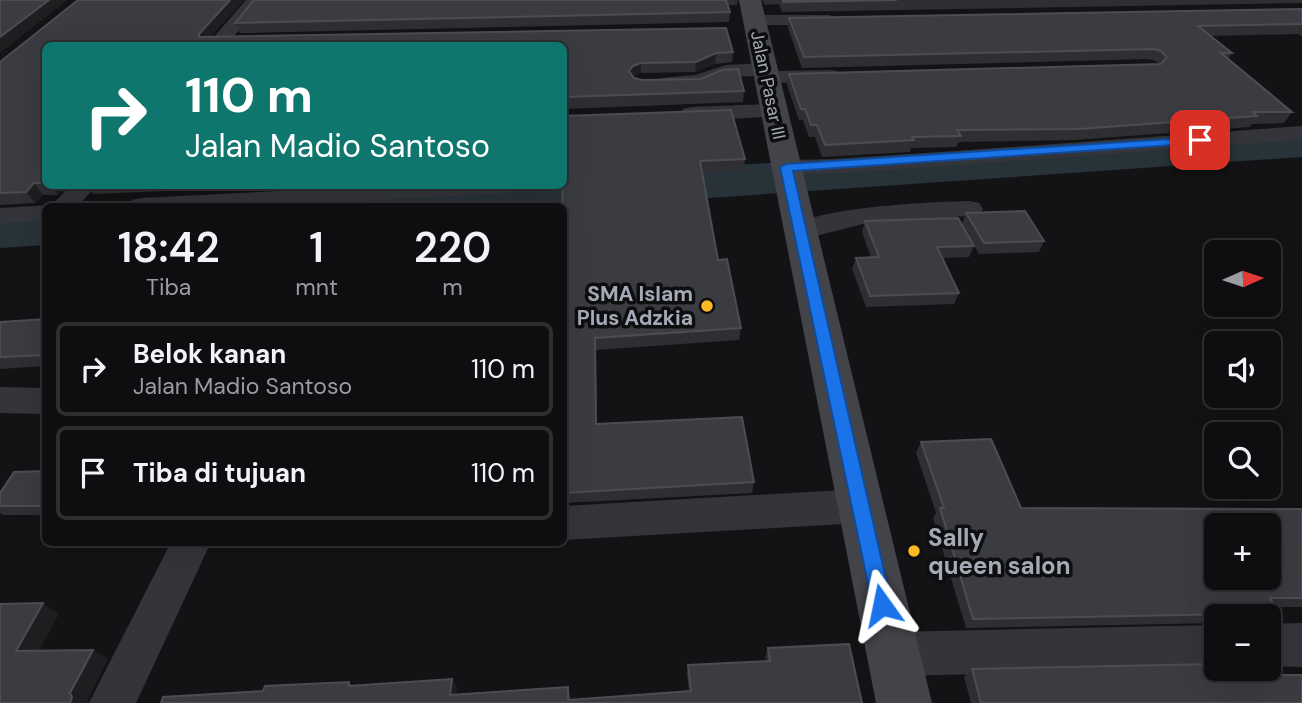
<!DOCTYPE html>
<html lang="id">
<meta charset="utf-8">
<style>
body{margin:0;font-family:"DM Sans",sans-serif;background:#171719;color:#f1f3f6;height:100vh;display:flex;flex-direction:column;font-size:26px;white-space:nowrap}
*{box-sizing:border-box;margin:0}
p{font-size:23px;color:#9b9c9f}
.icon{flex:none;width:38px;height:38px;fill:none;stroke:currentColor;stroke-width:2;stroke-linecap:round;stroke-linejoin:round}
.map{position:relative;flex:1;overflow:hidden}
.details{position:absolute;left:42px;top:203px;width:525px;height:343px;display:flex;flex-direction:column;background:#0e0e10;border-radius:10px;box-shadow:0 7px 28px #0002,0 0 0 2px #2e2e30}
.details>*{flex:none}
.banner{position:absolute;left:42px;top:42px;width:525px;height:147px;border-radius:10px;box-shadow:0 7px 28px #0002,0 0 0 2px #2e2e30;background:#0f766e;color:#fff;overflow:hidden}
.needle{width:46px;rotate:87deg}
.buttons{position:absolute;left:1204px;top:240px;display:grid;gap:14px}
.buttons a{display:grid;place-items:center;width:77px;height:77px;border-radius:10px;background:#0e0e10;box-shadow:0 7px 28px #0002,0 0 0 2px #2e2e30;font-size:35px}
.pin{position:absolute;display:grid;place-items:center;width:60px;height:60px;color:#fff;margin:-30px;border-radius:14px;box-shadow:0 4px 10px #0006}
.me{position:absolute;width:77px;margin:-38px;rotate:348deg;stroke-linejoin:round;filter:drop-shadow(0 0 5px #0008)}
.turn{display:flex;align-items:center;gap:24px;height:147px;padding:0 28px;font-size:32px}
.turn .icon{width:91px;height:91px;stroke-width:2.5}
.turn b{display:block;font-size:49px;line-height:60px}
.eta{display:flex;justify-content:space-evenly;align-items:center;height:119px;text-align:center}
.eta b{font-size:42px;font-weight:600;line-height:49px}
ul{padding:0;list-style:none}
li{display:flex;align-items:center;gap:21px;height:94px;margin:0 14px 10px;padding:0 14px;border:4px solid #2e2e30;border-radius:10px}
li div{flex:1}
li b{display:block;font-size:26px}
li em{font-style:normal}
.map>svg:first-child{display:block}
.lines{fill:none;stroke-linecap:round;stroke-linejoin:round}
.river{fill:#283239;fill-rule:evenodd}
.street{fill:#34353a;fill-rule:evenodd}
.secondary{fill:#42444a;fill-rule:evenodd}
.wall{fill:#2f2f33}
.shaded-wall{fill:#1e1e21}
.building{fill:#3b3c41;stroke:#4c4d53;stroke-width:2;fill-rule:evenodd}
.route{fill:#1a73e8;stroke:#114b97;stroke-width:2}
.poi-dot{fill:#feb922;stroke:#0e0e10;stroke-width:2.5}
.labels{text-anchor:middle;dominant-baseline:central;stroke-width:7;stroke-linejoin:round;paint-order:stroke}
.far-street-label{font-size:18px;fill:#a4a9b6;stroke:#0e0e10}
.poi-label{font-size:21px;font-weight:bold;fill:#a4a9b6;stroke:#0e0e10;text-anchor:end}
.near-poi-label{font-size:24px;font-weight:bold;fill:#a4a9b6;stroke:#0e0e10;text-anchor:start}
</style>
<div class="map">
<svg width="1302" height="703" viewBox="0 0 1302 703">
<rect width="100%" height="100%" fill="#131315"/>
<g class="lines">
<path class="river" d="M1302,129V157L564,208L324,206L331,195C400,177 492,186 564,186V176Z
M46,211V245L0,248V214Z"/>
<path class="street" d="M246,0H264L226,46H206Z
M754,15H830L839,20L830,25H748L745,21L748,17Z
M765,63L772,65L774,71L832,70L839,72L842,76L839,80L832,82L766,83L759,81L757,76L726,77L700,87L661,86L658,82L661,78L695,75L726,65Z
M774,104L782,106L785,111L782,116L691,121L683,119L680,114L683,109L691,107Z
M1302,126V140L847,173L786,174L777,172L774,167L777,162L786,160L847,159Z
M70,186H96L78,206H46V220L0,224V208L52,205Z
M379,186H521L518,191L509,193L273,206H128L132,200L141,198Z
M970,201L979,203L983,209L979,215L863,224L800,240L791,238L787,232C804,206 937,202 970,201Z
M0,387L46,388V414L0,413Z
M860,489L873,494L879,506L873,518L860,523L564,540V506Z
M171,542H211L136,703H89Z
M1302,623V667L1269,666V624Z
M1216,625V669L893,676L878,669L871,654L878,639L893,632Z"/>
<path class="secondary" d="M739,0H761L932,703H876Z"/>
</g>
<path class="wall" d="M78,0H244L210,37L726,28L733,52L732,62L715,64L695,72L641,73L633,76L642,80L701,79L722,70L738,69L744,91L743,102L564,109V46H46V186H68L58,195H43L35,203L0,205V62Z
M254,0H738L737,5H728L730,12L729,22L240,33L235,23Z
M762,0H1302V3L782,12L779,4L765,5Z
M1302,9V37L1298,34L1210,36L1232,53L1228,59L1292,112L1284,123L1252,124L1250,127L1074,140L959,142L956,147L911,148L910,152L822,157L815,137H809L803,120H799L787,85L789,74L1158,64L1156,61L1148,59L802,68L788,28L789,18Z
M564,116L745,159L744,171L702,172L718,260L741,328L739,340L596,350L597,424L754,482L752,493L564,503V506Z
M87,186H219L217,189L93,194Z
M966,213L1044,241L1039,252L979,254L962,224Z
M865,221L974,246L969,257L942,258L959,293L954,304L866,307L852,269L856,258L871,257L862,232Z
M46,319V366L0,369V322Z
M921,442L1021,508L1302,509V607H1271L1259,615L1216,616V623L966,628L933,518L936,513L916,453Z
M46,471V515H3L0,513V493Z
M237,542H294L240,546Z
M768,648L862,703H161L349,682L352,685L457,687L456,695L568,687L571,700L689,692L687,674L688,665L766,661L765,657Z
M972,669L1270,675L1302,703H971L964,677Z"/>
<path class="shaded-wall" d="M49,0H68L0,53V37Z
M230,0H244L204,44L199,37V34Z
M716,53L715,64L695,72L696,62Z
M641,63V73L633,76L629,71L633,66Z
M34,183L43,195L35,203L26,192Z
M51,186H68L58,195Z
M595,338L596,350L597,435L596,424Z
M43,603L59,614L34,660L16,651Z
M93,650L108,659L87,702V703H70V693Z
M452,679L457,687L455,703L450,695Z"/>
<path class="building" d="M0,0H49L0,37Z
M78,0H230L199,34V37L726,28L733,52L716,53L696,62L641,63L633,66L629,71L634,78L642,80L701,79L722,70L738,69L744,91L564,97V46H46V183H34L26,192L0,193V62Z
M254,0H726L730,12L235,23Z
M783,0H897L783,2Z
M1302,9V24L1198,26L1232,53H1221L1292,112H1253L1257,116L1079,129L957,130L961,136L912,137L914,140L825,145L817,125H811L805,109H801L789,74L1161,64L1167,57L1161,51L1154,49L804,57L789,18Z
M731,110L745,159L700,161L718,260L727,259L741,328L595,338L596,424L742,417L754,482L564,493V206H562L564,170V116Z
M1025,211L1044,241L984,243L966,213Z
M958,218L974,246L937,247L959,293L870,296L856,258L879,257L865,221Z
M46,319V355L0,357V322Z
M991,439L1021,508L1302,509V598H1270L1274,605H1231L1237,616H1232V614L973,619L940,508H944L921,442ZM1216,525H1269V578H1216Z
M46,471V506H0V493L14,472Z
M43,603L16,651L93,650L70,693L72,697L70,703H0V604Z
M849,644L862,703H161L163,697L263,691L265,686L349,682L348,686L452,679L450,695L568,687V700L691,691L688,665L770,661L768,648Z
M1216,664V668H1266L1270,675H1302V703H981L972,669Z"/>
<path class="route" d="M1200,137L1206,140L1204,143L793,171L892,605L889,612L882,615L874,612L780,167L786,164Z"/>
<g class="poi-dot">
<circle cx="707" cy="306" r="7"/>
<circle cx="914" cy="551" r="7"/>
</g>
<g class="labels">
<g class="far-street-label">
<text transform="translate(768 85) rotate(78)">Jalan Pasar III</text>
</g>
<g class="poi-label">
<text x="693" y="294">SMA Islam<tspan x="693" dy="24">Plus Adzkia</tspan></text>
</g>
<g class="near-poi-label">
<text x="928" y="537">Sally<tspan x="928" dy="28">queen salon</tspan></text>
</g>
</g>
</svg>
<div class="buttons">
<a><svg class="needle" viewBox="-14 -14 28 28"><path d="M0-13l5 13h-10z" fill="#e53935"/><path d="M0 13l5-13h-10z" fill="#9b9c9f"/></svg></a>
<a><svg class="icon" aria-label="sound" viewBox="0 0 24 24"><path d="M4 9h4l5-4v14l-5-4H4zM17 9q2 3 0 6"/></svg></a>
<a><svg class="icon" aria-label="search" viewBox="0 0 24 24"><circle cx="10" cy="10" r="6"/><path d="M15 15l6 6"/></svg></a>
<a>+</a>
<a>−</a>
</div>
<div class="pin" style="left:1200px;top:140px;background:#d93025"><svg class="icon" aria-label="arrive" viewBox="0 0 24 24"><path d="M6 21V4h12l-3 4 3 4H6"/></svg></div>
<svg class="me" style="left:882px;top:605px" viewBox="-20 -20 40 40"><path d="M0-17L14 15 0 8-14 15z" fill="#1a73e8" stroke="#fff" stroke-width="4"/></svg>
<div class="banner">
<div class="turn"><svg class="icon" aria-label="right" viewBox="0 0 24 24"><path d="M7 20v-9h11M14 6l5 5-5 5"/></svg><div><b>110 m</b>Jalan Madio Santoso</div></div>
</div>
<section class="details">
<div class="eta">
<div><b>18:42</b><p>Tiba</p></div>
<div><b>1</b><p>mnt</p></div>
<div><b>220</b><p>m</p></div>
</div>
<ul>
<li><svg class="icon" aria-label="right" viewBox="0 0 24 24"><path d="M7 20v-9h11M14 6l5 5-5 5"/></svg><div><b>Belok kanan</b><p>Jalan Madio Santoso</p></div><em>110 m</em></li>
<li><svg class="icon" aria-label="arrive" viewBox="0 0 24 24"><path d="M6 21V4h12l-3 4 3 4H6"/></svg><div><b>Tiba di tujuan</b></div><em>110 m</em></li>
</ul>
</section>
</div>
